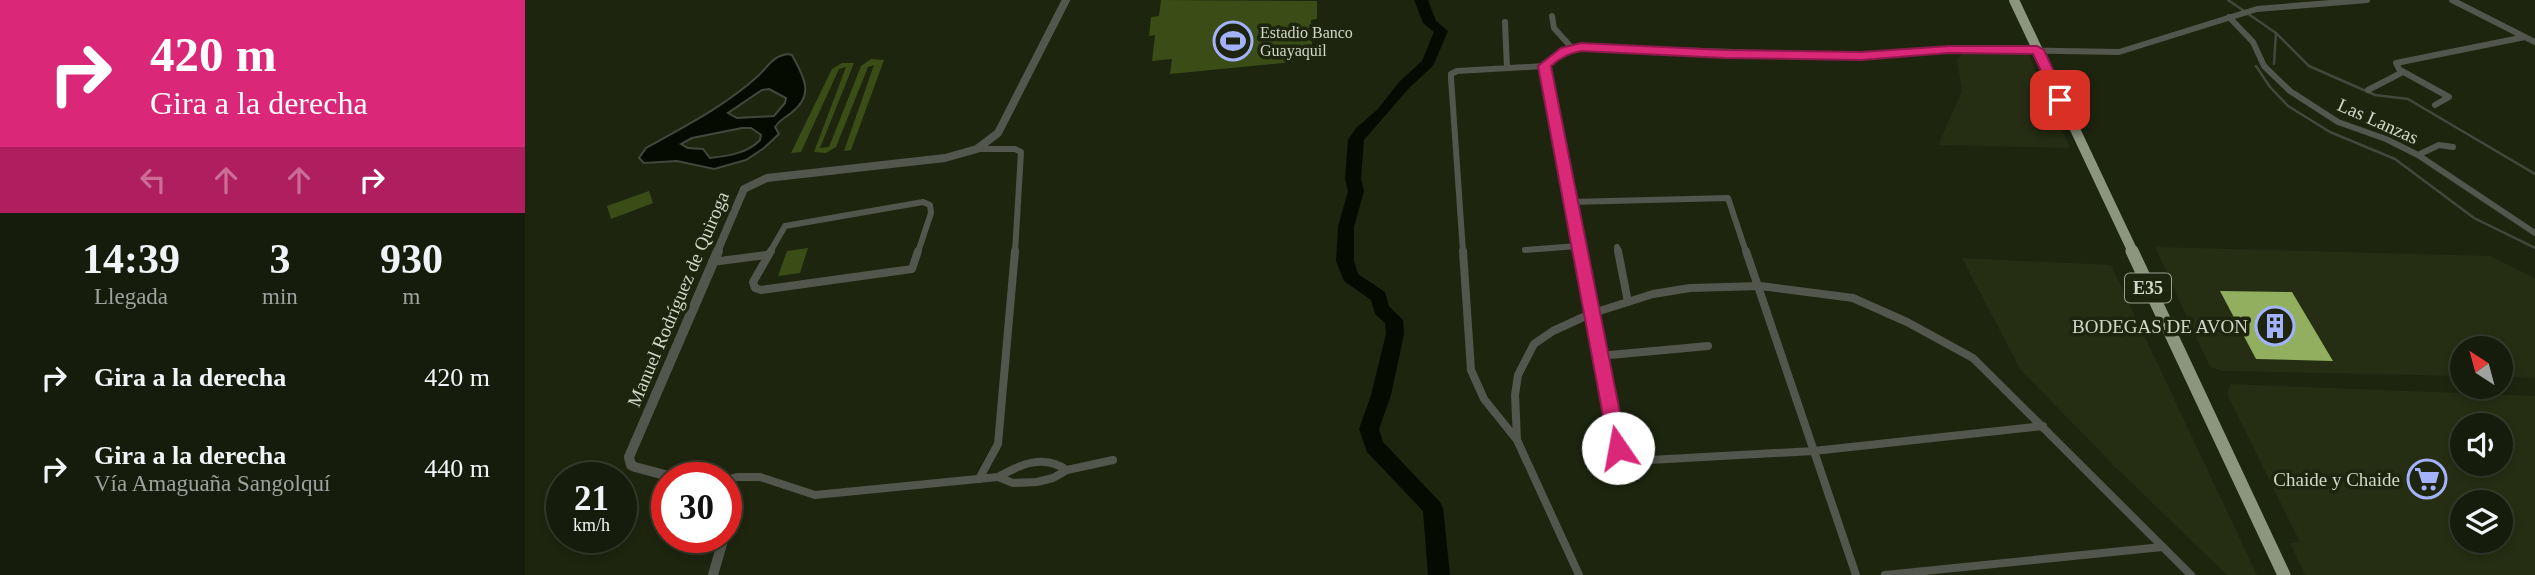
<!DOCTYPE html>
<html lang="es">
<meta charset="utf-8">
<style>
body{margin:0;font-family:"Times New Roman",serif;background:#232919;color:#f1f3f6;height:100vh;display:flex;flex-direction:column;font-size:26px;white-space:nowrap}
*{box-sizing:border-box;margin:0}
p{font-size:23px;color:#9ea19d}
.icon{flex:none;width:38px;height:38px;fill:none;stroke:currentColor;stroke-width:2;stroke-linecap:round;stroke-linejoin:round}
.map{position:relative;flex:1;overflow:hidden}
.side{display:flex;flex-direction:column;background:#161c0b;width:525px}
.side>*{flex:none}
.top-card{background:#db2777;color:#fff;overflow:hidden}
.needle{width:46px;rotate:324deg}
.tools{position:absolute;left:1925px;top:336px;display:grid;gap:14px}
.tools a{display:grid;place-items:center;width:63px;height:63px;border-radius:50%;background:#161c0b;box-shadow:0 4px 10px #0003,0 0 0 2px #353a2c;font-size:35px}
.speed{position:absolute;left:21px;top:462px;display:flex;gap:14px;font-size:35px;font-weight:700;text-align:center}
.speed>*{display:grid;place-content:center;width:91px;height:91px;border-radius:50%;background:#161c0b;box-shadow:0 4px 10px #0003,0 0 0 2px #353a2c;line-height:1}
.speed small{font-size:18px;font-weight:400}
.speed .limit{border:10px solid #d22;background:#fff;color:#111}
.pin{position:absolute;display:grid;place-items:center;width:60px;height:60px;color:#fff;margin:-30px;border-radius:14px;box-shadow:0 4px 10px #0006}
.me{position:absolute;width:77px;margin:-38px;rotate:348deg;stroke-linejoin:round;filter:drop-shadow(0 0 5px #0008)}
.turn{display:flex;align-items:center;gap:24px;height:147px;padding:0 35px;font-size:32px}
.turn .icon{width:91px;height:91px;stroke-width:2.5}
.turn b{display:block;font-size:49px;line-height:60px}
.lanes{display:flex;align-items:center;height:66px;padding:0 35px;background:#0003;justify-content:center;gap:35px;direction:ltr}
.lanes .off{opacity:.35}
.eta{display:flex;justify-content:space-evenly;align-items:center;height:119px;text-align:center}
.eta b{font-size:42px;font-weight:700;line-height:49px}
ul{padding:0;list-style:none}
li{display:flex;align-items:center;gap:21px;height:91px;padding:0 35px}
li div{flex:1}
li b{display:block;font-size:26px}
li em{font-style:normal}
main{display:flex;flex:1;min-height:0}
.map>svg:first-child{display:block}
.built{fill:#252e13;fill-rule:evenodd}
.green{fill:#3b4d16}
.water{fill:#050b00;stroke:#42483c;stroke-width:2;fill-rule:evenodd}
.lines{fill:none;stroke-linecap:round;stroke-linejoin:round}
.stream{stroke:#42483c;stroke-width:2.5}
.river{fill:#050b00;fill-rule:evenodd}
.building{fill:#92af60}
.minor-far1{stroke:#52564c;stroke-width:6}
.minor{stroke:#52564c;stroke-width:8}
.tertiary-far1{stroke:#52564c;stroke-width:8}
.tertiary{stroke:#52564c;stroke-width:10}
.trunk-far1{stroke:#8c957e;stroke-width:10}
.trunk{stroke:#8c957e;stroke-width:13}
.route{fill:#db2777;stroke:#8e194d;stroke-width:2}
.labels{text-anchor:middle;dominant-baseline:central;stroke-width:7;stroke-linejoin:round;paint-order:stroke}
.far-poi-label{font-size:16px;fill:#d1d7c9;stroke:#1d250f;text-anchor:start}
.shield{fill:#1d250f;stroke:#9ba291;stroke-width:2}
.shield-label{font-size:18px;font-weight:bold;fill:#d1d7c9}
.street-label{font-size:19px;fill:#d1d7c9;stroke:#1d250f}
.poi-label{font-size:19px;fill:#d1d7c9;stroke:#1d250f;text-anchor:end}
</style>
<main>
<section class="side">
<div class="top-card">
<div class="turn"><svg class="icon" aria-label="right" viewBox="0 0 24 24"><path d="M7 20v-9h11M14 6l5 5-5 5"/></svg><div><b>420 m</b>Gira a la derecha</div></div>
<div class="lanes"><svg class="icon off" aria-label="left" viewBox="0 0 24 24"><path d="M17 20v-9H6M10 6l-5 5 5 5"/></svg><svg class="icon off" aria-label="ahead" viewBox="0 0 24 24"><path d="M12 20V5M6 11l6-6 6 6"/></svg><svg class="icon off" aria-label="ahead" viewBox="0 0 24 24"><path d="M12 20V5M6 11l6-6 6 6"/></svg><svg class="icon" aria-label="right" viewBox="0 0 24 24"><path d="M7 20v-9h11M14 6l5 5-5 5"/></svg></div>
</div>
<div class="eta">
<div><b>14:39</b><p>Llegada</p></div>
<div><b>3</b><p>min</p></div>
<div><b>930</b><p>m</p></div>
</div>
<ul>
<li><svg class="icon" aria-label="right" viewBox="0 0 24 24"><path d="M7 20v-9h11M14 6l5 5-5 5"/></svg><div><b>Gira a la derecha</b></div><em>420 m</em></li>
<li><svg class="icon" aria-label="right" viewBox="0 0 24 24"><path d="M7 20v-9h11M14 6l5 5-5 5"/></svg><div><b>Gira a la derecha</b><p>Vía Amaguaña Sangolquí</p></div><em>440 m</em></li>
</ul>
</section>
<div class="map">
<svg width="2010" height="575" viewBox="0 0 2010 575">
<rect width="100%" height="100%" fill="#1d250f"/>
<path class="built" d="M1441,51L1503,53L1545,148L1413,145L1437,91L1432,59Z
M1630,247L1965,256L2010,278V378L1976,377V348H1937V376L1698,371L1685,367Z
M1437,258L1586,265L1732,575H1702L1589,466L1495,369Z
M1705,384L2010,396V575H1780L1765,543L1775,542L1702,394ZM1937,425H1976V464H1937ZM1937,502H1976V541H1937Z"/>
<path class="green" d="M636,0L792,1V19L786,20L787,46L768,47V62L645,74L647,59L627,61L630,35L624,36L626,17L634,16Z
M346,59L359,60L326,150L319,151L349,65L343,67L311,147L301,153L289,152L321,67L314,69L276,152L266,153L307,69L317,63H329L295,148L304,147L336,66Z
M124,191L128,203L86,219L82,206Z
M283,248L275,273L253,276L262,251Z"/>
<path class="water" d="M263,54L267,55C278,76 291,94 266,113C259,119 255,119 250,127L254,134L239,148L221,160L189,169L152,161L119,163L114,158L121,148C160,126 200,106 233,76C244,66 247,56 263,54ZM244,89L261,98L260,103L249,116L212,118L203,113L237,90ZM217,128H226L236,135L235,140C223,153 203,156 185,158L178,149L163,148L156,144L167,138Z"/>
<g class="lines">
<path class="stream" d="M1703,0L1751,33L1784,66L1850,95L1883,99L2010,174
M1749,64L1751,33
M1731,66L1745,87L1763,106L1805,132L1870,159L1949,218L2010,248"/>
<path class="river" d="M889,0H903L911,21L923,31L908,66L885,87L839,140L836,179L839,191L829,227V261L833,274L860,292L864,306L878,320L879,334L866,395L854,429L858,442L915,502L918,508L925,575H903L898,511L842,452L834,429L846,395L861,334L860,323L850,314L846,300L819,281L811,261L813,227L823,191L820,179L823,140L831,128L852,110L875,81L897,61L909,32L898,23Z"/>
</g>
<path class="building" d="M1695,291L1767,292L1808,361L1731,359Z"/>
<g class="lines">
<path class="minor-far1" d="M1927,0L2010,42
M1027,16L1029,28L1047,48
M1704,17L1728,42L1739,66L1765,91L1813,122L1861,139L1893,155L2010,233
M980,22L982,68
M1020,66L1056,252
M1875,70L1924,97L1910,105
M1843,90L1876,73L1871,63L2000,37
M452,149H490L496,152L490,252
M1893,155L1914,145L1928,147
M1045,202L1203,198L1221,252
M1092,247L1093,252
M1000,250L1053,246
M245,252L260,226L398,202L405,205L406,213L393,252
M938,252L926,78V74L932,71L1020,66L1041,50L1056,47L1336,56L1424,49L1594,52L1732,9L1842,0"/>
<path class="minor" d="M246,251L228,282L230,288L236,290L387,269L393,251
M938,251L946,370L959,399L992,440
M1055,251L1093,448L1098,457L1107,461L1289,451L1518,426
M1093,251L1103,302
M1221,251L1331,575
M187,262L241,255
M1074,356L1183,346
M473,477C496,464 518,454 542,470
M454,479L473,444L490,251
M201,480L212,477H235L290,495L473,477L488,483L512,482L528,478L542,470L588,460
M1054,575L992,440L990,395L993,375L1009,344L1028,331L1065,314L1128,294L1165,288L1235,286L1328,298L1382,322L1448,358L1666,575
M1360,575L1637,547"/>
<path class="tertiary-far1" d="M192,252L219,189L242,178L420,158L452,149L473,133L541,0"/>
<path class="tertiary" d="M151,478L110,467L106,465L104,457L193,251
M201,501L205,516L201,530
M188,575L199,537"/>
<path class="trunk-far1" d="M1489,0L1608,252"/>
<path class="trunk" d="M1607,251L1759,575"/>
</g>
<path class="route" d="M1056,43L1200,50L1336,52L1424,46H1512L1519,50L1542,100L1535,104L1531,102L1508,54L1424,53L1336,60L1200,58L1056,51C1044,53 1035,58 1026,66L1102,448L1100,453L1093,456L1087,453L1084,448L1013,66L1036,48Z"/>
<defs>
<symbol id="stadium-ring" viewBox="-11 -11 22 22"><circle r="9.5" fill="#1d250f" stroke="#a4b2fc" stroke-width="1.5"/><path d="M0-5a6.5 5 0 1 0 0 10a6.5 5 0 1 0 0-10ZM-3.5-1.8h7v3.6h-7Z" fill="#a4b2fc"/></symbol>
<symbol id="building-ring" viewBox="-11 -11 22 22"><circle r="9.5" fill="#1d250f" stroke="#a4b2fc" stroke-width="1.5"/><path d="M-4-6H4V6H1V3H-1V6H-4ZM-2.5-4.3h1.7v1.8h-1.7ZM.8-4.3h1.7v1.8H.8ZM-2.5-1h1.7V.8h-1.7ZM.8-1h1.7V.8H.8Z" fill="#a4b2fc"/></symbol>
<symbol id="supermarket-ring" viewBox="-11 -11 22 22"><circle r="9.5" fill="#1d250f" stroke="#a4b2fc" stroke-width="1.5"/><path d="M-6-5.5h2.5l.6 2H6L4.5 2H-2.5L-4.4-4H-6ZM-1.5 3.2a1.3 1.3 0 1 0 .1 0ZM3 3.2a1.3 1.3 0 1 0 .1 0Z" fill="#a4b2fc"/></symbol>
</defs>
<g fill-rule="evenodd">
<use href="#stadium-ring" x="686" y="19" width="44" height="44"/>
<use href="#building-ring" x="1728" y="304" width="44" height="44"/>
<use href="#supermarket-ring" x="1880" y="457" width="44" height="44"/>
</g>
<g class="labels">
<g class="far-poi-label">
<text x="735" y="32">Estadio Banco<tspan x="735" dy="18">Guayaquil</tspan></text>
</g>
<rect class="shield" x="1600" y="273.5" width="46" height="29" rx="5"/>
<g class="shield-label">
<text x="1623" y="288">E35</text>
</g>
<g class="street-label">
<text transform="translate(1853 121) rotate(24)">Las Lanzas</text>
<text transform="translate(153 299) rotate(-67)">Manuel Rodríguez de Quiroga</text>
</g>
<g class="poi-label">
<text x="1723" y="326">BODEGAS DE AVON</text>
<text x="1875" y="479">Chaide y Chaide</text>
</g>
</g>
</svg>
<div class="tools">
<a><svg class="needle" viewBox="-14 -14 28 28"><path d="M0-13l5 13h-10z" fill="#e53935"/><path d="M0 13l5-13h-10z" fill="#9ea19d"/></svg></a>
<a><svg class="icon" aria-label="sound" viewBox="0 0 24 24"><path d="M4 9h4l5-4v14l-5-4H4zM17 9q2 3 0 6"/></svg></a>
<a><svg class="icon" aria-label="layers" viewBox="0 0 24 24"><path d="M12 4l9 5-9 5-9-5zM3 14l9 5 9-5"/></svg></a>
</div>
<div class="speed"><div>21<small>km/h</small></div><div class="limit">30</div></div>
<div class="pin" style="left:1535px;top:100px;background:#d93025"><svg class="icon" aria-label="arrive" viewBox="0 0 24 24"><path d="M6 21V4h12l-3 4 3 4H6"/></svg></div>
<svg class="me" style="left:1093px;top:448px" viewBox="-20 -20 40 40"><circle r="19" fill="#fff"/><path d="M0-13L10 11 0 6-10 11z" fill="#db2777"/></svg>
</div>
</main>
